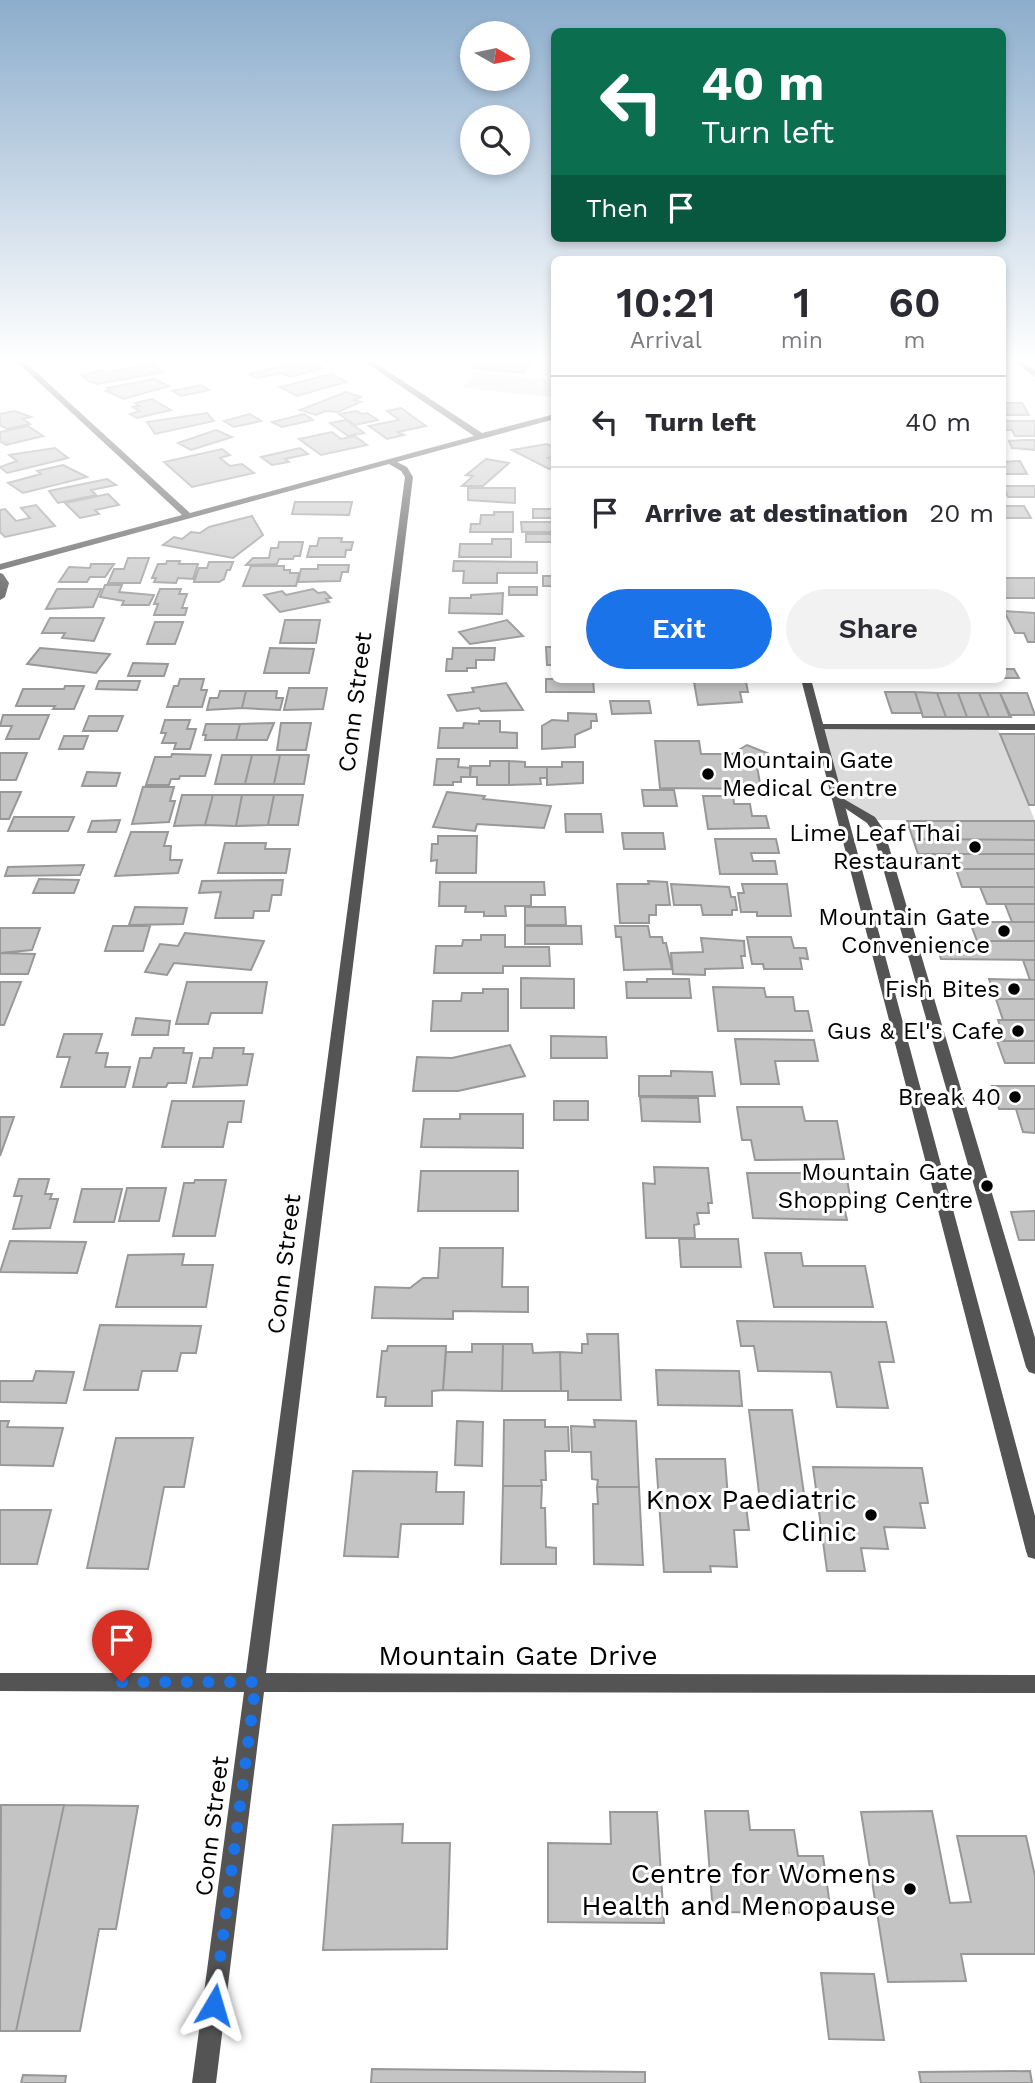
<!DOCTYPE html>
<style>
body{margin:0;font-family:"Work Sans",sans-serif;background:#f2f2f3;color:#2b2b33;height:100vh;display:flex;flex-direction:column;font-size:26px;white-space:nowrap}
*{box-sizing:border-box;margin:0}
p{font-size:23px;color:#7c7c81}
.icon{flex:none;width:38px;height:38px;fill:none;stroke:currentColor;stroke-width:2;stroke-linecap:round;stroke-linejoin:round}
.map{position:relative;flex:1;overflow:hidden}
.panel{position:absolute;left:551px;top:256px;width:455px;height:427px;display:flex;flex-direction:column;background:#fff;border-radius:10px;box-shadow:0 4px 10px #0003}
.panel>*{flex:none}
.guide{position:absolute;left:551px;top:28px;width:455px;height:214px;border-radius:10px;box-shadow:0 4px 10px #0003;background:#0b6e4f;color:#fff;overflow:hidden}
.needle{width:46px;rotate:99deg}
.tools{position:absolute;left:460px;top:21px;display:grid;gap:14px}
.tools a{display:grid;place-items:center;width:70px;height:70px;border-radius:50%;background:#fff;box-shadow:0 4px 10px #0003;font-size:35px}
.pin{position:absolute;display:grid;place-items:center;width:60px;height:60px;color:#fff;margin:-72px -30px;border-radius:50% 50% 50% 0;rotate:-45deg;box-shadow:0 0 7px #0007}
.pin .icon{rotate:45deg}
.me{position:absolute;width:77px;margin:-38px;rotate:7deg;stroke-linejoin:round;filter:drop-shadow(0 0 5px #0008)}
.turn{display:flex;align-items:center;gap:24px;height:147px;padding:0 35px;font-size:32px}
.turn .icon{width:91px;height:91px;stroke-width:2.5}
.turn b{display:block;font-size:49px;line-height:60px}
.then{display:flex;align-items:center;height:66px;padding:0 35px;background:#0003;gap:14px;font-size:26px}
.eta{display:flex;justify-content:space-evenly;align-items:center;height:119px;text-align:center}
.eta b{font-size:42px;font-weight:600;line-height:49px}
.primary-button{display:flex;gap:14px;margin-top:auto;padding:14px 35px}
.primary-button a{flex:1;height:80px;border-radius:42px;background:#1a73e8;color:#fff;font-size:28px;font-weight:600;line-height:80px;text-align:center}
.primary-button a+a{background:#f2f2f3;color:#2b2b33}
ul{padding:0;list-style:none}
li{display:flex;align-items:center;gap:21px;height:91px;padding:0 35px;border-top:2px solid #e1e1e2}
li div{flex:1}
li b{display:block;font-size:26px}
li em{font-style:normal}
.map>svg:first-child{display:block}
.green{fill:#dbdbdb}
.building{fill:#c4c4c4;stroke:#989898;stroke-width:2}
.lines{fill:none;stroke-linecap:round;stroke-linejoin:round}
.lane{fill:#545454;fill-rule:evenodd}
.street{fill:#545454;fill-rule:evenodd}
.route{stroke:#1a73e8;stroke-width:12;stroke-dasharray:0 21.6}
.poi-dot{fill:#000;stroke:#fff;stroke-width:2.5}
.labels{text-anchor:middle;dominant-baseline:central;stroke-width:6;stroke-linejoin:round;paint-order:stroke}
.street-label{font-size:24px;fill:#000;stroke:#fff}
.poi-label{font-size:24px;fill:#000;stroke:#fff;text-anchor:end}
.near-poi-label{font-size:28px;fill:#000;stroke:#fff;text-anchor:end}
.near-street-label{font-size:28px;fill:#000;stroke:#fff}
</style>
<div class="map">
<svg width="1035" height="2083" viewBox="0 0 1035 2083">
<rect width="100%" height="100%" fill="#fff"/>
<path class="green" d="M475,373L555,380L553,397L463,388Z
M818,727H997L1035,821L871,820L837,798Z"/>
<path class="building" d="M299,362H312L322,368L291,377L282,373L257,378L249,374Z
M476,362H531L523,373L472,368Z
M150,363L164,372L97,384L88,381L82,375L104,370L108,373Z
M331,374L346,382L297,396L280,387Z
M154,379L169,386L124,399L106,391L110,390L107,388Z
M201,385L209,390L181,396L173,391Z
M346,392L361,397L354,400L361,402L338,412L325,411L316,415L300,410Z
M152,399L171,410L137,418L130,414L140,411L133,407L139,406L135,403Z
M1003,403H1022L1029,415H1003Z
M401,408L426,426L398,432L404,435L387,439L369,426L399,420L387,411Z
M15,411L31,417L23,419L30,424L7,429L0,425V414Z
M356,411L362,414L367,413L378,420L355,425L339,414Z
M207,413L214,421L155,434L147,422Z
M250,414L261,421L234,427L224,421Z
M304,414L313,420L282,427L272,422Z
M346,420L364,433L348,436L330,423Z
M1003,421H1035V436H1015L1012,430H1003Z
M28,426L43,436L6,445L0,441V432Z
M216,430L232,437L191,450L178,443Z
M332,432L341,439L355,436L367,445L321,455L299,439Z
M1024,440H1035V450L1012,448L1009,441Z
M547,444L555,448V456L548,458L555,461V468L549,469L512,450Z
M55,448L68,458L7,473L0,467L17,461L9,455Z
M300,448L308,454L285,459L289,462L272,465L261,457Z
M222,449L230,455L220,458L230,466L242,464L254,473L192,487L164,462Z
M486,459L509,463L483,486H462L473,476L466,475Z
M1020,461L1027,474H1003V462Z
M63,465L87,477L23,493L8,483L41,474L37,471Z
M107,479L116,485L91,490L96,495L58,503L49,491Z
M1003,486H1035V497H1008Z
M468,488H515V503L468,500Z
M108,494L119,505L95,510L99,514L80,518L65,503Z
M295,502H352L349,515L292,514Z
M1003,504L1004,506H1024L1031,518H1003Z
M36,505L55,526L5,537L0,532V510L5,509L16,521L30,518L21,508Z
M533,509H555V518H533Z
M494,512H513V532H470L471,524H480L481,515H494Z
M252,516L263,535L233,558L163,545L174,537L182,539L191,532L200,533L209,527Z
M521,522H552V532H522Z
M526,534H553V542H526Z
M319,538H342L341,542H353L351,550H346L345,557H307L310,546H317Z
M492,539H511V557H459L460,544H492Z
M279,542H303L300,556H294L293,559H279L277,564L246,565L253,558H269L271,548H278Z
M128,558H149L140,583H108L114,569H124Z
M167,561H180L179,564H198L193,579L178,578L176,583L154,582L156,578H152L158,564H166Z
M454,561L537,562V573H497V583H463L464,571H453Z
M209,562H233L230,570H227L224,579L219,582H194L199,568H207Z
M91,564H114L105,577H90L87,582H59L69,567L90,568Z
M318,565H349L348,572H342L340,581L298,582L301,569H318Z
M251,566H284V570H290V573H299L296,586H243Z
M543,576H555V586H543Z
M1003,578H1035V598H1003Z
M105,585H122L119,592L154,595L149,605H122L124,601L100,597Z
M509,587H537V595H509Z
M57,589H101L93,607L46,609Z
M160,589H181L179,594H187L182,608H187L185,615H154L158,604H154Z
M313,589L318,593L325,592L331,598L326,599L329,602L280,612L264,595L282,591L286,595Z
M503,593L502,614L449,613L450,598H471V595Z
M1004,611L1035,613V642H1028L1024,633H1015Z
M50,618H104L94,641L62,638L65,633H42Z
M285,620H320L316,643H280Z
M507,620L523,636L470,644L459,632Z
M155,622H183L175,644H147Z
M546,647H555V669L553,665H547Z
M40,648L110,654L96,673L27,664Z
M270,648L314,649L309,673H264Z
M453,648H495L494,660H476V668H467V671H446L447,659H452Z
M133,663L168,664L164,676H128Z
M1003,669H1014L1019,678H1003Z
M180,679H204L201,690H207L202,707H167L174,686H178Z
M546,679H593L594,692H546Z
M99,681H140L137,690L96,689Z
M694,682H746L748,692H740L742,702L698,705Z
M506,683L523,710L481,711L479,708L457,711L448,695L474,692L472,688Z
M65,686H84L74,709H53L55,706H16L23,689H64Z
M289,688H327L323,709L284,710Z
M220,691H246L242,708L207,710L210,698H218Z
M246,691H277L276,698H283L280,710L242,708Z
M885,692H915L922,713H892Z
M915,692L937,693L946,717H923Z
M937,693H958L967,717H946Z
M958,693H979L989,717H967Z
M979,693H1000L1011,717H989Z
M1000,693H1027L1035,715H1009Z
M610,701H649L651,713L612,714Z
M568,713L596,714L597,721H591V728L575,735V747L542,749V726L552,720L568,721Z
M3,715H49L39,739H6L12,726H0Z
M89,716H123L117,731H83Z
M165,720H190L187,729H196L190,749H174L176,743H162L166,733H161Z
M479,721H500V732L517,733V748H438L440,728H463L464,723L479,724Z
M274,723L267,740H236L240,724Z
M281,723H311L306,750H277Z
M206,724H240L236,740H205L206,735H203Z
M1000,734H1035V805H1029Z
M64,736H88L83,749H59Z
M655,741H699L701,754H732L747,745L767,753L756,760L761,789L660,788Z
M0,753H27L16,780H0Z
M172,754L211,755L205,776H180L179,779H171L169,785H146L155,757H171Z
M222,755H252L245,784H215Z
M252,755H280L274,784H245Z
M280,755H309L304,784H274Z
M437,759H459L458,767L471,768L470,777H461V782H453V785H434Z
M490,761H509V785H477V777H470V766H490Z
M509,761L525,762V767H547V778H540L541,784L509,785Z
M562,762H583V783L547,785V767H562Z
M87,772L120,773L116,786H82Z
M143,787H174L170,801H175L169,822L132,824Z
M642,790H674L677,806H644Z
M0,792H21L9,819H0Z
M447,792L485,796L483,799L551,806L544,828L477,824L475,831L433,827Z
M182,795H213L205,825L174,826Z
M213,795H242L236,826L205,825Z
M242,795H274L268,825L236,826Z
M274,795H303L298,825H268Z
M703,796H733L734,804H750L752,816H766L769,828L708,829Z
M565,814H601L603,832H566Z
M14,817H74L68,831H8Z
M120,820L116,832H88L92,821Z
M907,821H1035V840L913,839Z
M131,832H168L164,846H171L170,860H182L178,873L115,876Z
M622,833H663L665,849H624Z
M438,836H477L476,873H436L437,860L431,861L432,844H438Z
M715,839H776L779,853H751L753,861H775L777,874H720Z
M913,839L1035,840V854H918Z
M225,843H266L265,849H290L286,873H218Z
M918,854H1035V869H923Z
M84,865L80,875L5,876L8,867Z
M956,869H1035V887H962Z
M39,879L79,880L74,893H33Z
M283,880L281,895H272L269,911H254L253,918H215L221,892L199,893L202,881Z
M648,881L667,882L670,905H656V915H649V923H620L617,884H649Z
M440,882H544L545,895H531V906H505L506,916H484V912H465L466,906H439Z
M671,884L729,887L731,897H735L737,910H732V915H703L701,905H674Z
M742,884H787L791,916H757V912H741L738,893H744Z
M980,887H1035V904H987Z
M1005,904H1035V922H1012Z
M135,907L187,908L183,924L129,925Z
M525,907H565L566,925H525Z
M970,922H1035V941H977Z
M113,926H150L143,951H105Z
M525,926H581L582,944H525Z
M615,926H648L650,937H662L663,943H666L672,969L624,970L621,937H616Z
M0,928H40L32,950L0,953Z
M185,933L264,941L251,970L174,963L167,975L145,972L160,944L178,946Z
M481,935H505V947H549L550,966H503V973H434L436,946H462L463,940H481Z
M747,937H791L794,948H806L808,959L800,958L802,969H764L763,964H752Z
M701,938L744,941L745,956H741L743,968L705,969V975L673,974L671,953L703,952Z
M935,941H1035V960L941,959Z
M0,953L35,954L28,974H0Z
M1023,960H1035V980H1030Z
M521,978L574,979V1008H521Z
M647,979H689L691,998H627L626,982H647Z
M989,979L1035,980V999H996Z
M0,982H21L4,1025H0Z
M187,982H267L262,1013H211L208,1024H176Z
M713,987L764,988L766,997H793L795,1011H808L812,1031H718Z
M483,989H508V1031H431L433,1001H461L462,993H483Z
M996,999H1035V1020H1003Z
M136,1018L170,1021L168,1035H132Z
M998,1020H1035V1041H1005Z
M64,1034H102L96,1053H108L105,1067H130L125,1087H61L70,1057H57Z
M551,1036L606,1037L607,1058H551Z
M735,1039L814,1040L818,1061H775L779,1084H741Z
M997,1041H1035V1063H1005Z
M510,1045L525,1076L458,1091H413L417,1057L452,1058Z
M154,1048H184L183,1053H192L186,1083H168L166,1087H133L140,1058H151Z
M214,1048H244L243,1054H253L247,1085L193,1087L200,1058H212Z
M671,1071L712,1072L715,1096H639V1076H671Z
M992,1086H1035V1109H999Z
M640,1097L698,1098L700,1122L642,1121Z
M172,1101H244L241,1122H228L223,1147H162Z
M554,1101H588V1120H554Z
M737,1107H802L805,1121H837L844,1159L755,1160L751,1140H742Z
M1016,1109H1035V1133L1023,1132Z
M460,1114H523V1148L421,1147L424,1119H460Z
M0,1117H14L0,1156Z
M654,1167L708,1168L712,1203H708L709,1213H697L699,1224L694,1225L695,1238H646L643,1183L655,1184Z
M421,1171H518V1211H418Z
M747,1173H846L852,1208L844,1207L847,1220L753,1218Z
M19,1179H49L45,1194H52L50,1199H58L50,1228L13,1229L22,1196H14Z
M195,1180H226L215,1236H173L184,1183H194Z
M127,1188H166L159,1221H119Z
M82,1189H122L114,1222H74Z
M1035,1211V1240H1019L1011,1212Z
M679,1239H738L741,1267H681Z
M10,1241L86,1242L77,1273L0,1272Z
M440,1248H503L502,1287H528V1312L453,1311V1319L372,1318L375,1287L410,1288L423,1278H438Z
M765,1253H801L803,1266H865L873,1307H774Z
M184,1254L182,1265H213L206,1307H116L128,1255Z
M737,1321L886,1322L894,1362H879L888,1408L837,1407L831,1372L758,1371L754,1346H741Z
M100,1325L201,1326L196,1353H181L177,1371H142L138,1390H84Z
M587,1334H618L621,1400H568V1391H561L560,1352L582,1353V1344H588Z
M472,1344H503L502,1391L443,1390L446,1352H472Z
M503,1344H532L533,1353L560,1352L561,1391H502Z
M388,1346H446L443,1390L432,1391V1406H385L386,1397H377L382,1351H387Z
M656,1370L739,1371L742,1406L658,1405Z
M36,1371L74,1372L66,1403L0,1402V1381H33Z
M749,1410H792L805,1501H760Z
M504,1420H545V1427H568L569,1451H545L546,1480H541L542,1486H503Z
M594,1420L636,1421L639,1487H597L598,1480L592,1479L591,1452H572L571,1426L595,1427Z
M0,1421H9L7,1427L63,1428L53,1466L0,1465Z
M457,1421L483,1422L482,1466L455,1465Z
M116,1438H193L184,1487H164L148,1569L87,1568Z
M656,1459H725L728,1498H745L749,1530H734L737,1567L710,1566L711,1572H664Z
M813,1467L922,1468L928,1503H920L925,1528L884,1527L888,1549L861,1548L865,1571H827Z
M353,1471L437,1472L436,1492H464L463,1524H401L398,1557L344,1556Z
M503,1486H542L541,1508H545L546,1547L556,1548V1564H501Z
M597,1487H639L643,1565L594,1564L593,1504H598Z
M0,1510H51L37,1564H0Z
M1,1805H64L16,2031H0Z
M64,1805L138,1806L116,1929H99L80,2031H16Z
M705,1811H748L750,1830H794L798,1856H823L831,1913L713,1912Z
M932,1811L950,1903L971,1902L957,1836H1026L1035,1876V1954H961L966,1981L888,1982L861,1812Z
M610,1812H657L664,1923L548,1922V1843L611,1844Z
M403,1824L402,1843H450L447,1949L323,1950L333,1825Z
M821,1973L874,1974L884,2040L829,2039Z
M372,2069L645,2072V2083H371Z
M1030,2071L1032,2083H921L919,2072Z
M23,2075L66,2076L65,2083H21Z"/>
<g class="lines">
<path class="lane" d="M818,724H1035V730L814,729V725Z
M837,795L875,817L884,830L1035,1338V1374L1029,1372L1026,1367L872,830L867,823L833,800L831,798Z"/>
<path class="street" d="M17,362H25L190,513L474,436L365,362H374L482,433L555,414V419L397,462L407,467L413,477L266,1673L1035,1675V1693L264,1692L216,2083H192L244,1692L0,1691V1673H246L405,477L401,471L389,464L0,570V564L182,515Z
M1016,362H1024L1035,371V377Z
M0,573L3,574L9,583L5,597L0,600Z
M801,679H811L1035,1516V1559L1028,1557L1026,1551Z"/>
</g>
<linearGradient id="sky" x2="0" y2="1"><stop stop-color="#8cadcc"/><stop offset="0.55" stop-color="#fff"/><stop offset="1" stop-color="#fff" stop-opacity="0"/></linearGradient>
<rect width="1035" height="654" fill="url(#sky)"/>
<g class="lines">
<path class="route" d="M122,1682H256L214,2005"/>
</g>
<g class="poi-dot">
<circle cx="708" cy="774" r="7"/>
<circle cx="975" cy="847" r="7"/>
<circle cx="1004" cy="931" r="7"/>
<circle cx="1014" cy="989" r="7"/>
<circle cx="1018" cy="1031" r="7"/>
<circle cx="1015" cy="1097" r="7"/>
<circle cx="987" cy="1186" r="7"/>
<circle cx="871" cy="1515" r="7"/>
<circle cx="910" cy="1889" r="7"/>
</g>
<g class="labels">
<g class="street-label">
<text transform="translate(355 702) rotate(-83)">Conn Street</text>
<text transform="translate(284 1264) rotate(-83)">Conn Street</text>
<text transform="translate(212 1826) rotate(-83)">Conn Street</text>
</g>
<g class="poi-label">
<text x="722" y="760" text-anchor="start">Mountain Gate<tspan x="722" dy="28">Medical Centre</tspan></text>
<text x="961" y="833">Lime Leaf Thai<tspan x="961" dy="28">Restaurant</tspan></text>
<text x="990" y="917">Mountain Gate<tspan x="990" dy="28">Convenience</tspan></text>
<text x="1000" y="989">Fish Bites</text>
<text x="1004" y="1031">Gus &amp; El's Cafe</text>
<text x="1001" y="1097">Break 40</text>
<text x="973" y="1172">Mountain Gate<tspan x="973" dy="28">Shopping Centre</tspan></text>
</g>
<g class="near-poi-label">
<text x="857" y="1499">Knox Paediatric<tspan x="857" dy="32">Clinic</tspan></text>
<text x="896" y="1873">Centre for Womens<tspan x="896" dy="32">Health and Menopause</tspan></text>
</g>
<g class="near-street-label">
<text x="518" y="1655">Mountain Gate Drive</text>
</g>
</g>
</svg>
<div class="tools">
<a><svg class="needle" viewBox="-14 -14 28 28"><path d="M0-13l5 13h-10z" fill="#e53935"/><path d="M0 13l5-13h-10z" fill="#7c7c81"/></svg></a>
<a><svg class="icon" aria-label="search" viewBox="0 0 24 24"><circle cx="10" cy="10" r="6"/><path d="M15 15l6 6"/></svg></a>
</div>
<div class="pin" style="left:122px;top:1682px;background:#d93025"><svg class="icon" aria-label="arrive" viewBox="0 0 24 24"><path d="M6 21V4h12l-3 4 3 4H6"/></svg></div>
<svg class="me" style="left:214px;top:2005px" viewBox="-20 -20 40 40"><path d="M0-17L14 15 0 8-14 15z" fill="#1a73e8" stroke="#fff" stroke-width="4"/></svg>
<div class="guide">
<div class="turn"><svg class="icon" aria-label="left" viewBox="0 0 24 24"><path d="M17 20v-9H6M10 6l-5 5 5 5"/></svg><div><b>40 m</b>Turn left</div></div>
<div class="then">Then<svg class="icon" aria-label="arrive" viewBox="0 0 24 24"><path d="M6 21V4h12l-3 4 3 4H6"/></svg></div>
</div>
<section class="panel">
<div class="eta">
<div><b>10:21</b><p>Arrival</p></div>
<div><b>1</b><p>min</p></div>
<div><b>60</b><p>m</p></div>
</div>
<ul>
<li><svg class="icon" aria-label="left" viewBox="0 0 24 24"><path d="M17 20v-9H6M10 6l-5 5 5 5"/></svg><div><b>Turn left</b></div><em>40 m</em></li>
<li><svg class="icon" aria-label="arrive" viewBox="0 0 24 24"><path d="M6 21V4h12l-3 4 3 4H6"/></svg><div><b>Arrive at destination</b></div><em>20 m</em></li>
</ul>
<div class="primary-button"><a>Exit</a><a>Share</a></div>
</section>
</div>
